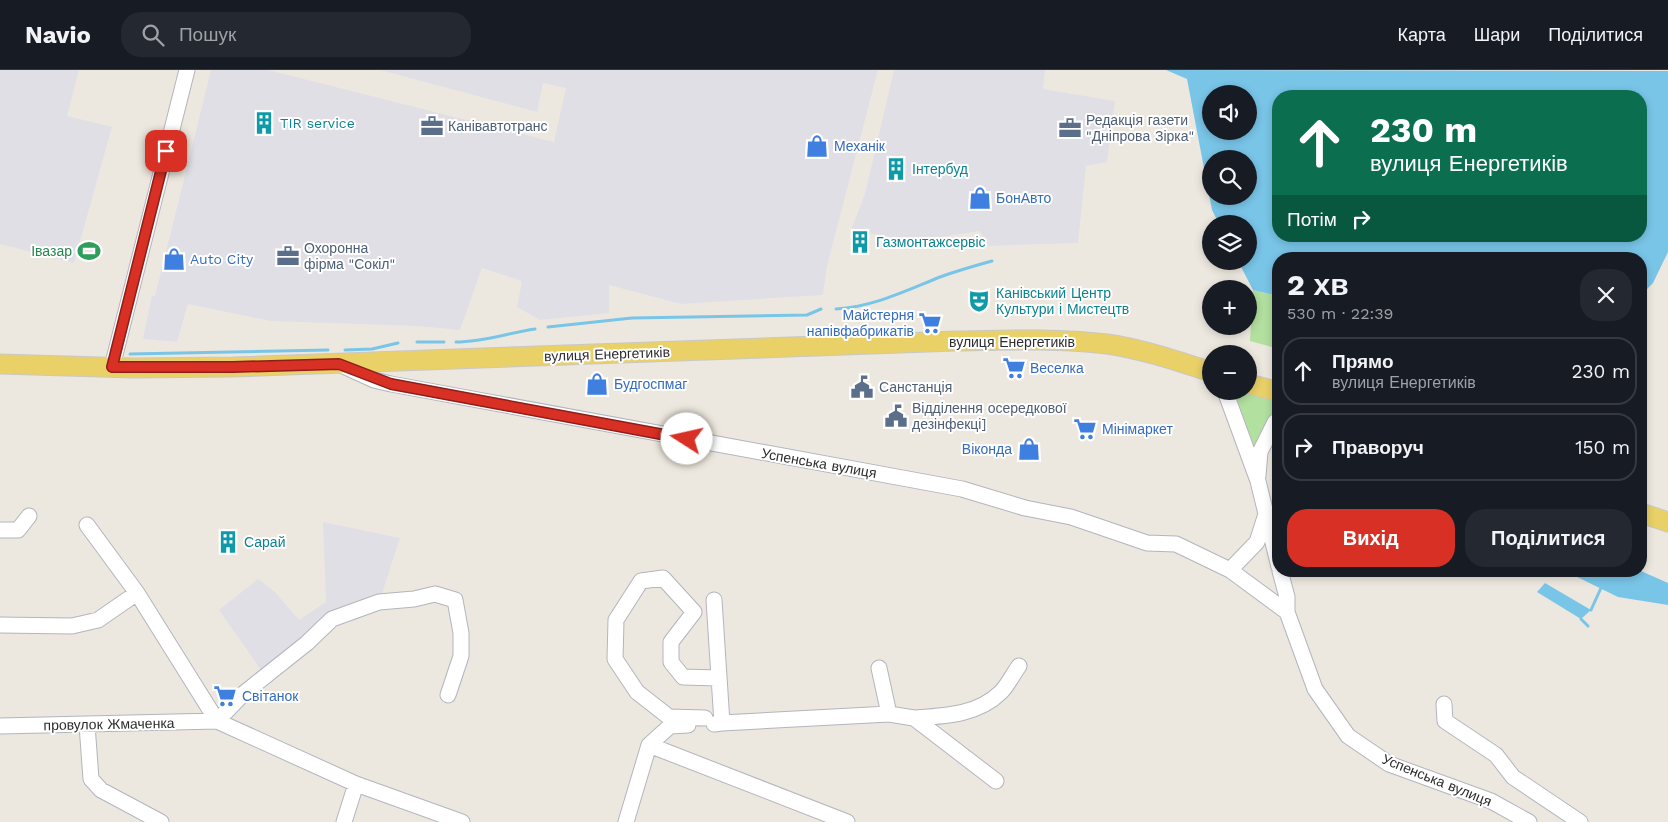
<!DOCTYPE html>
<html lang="uk">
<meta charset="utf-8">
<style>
body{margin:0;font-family:"Work Sans",sans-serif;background:#242831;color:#f1f3f6;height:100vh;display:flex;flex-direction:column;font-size:19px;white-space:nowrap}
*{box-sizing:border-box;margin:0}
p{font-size:16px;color:#9ea1a6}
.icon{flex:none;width:28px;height:28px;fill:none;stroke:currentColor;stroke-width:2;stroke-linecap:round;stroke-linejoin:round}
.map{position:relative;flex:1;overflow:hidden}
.side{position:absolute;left:1272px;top:182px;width:375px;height:325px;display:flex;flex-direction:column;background:#171b24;border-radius:20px;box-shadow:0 2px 8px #0003}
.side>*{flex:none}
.top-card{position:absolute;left:1272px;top:20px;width:375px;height:152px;border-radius:20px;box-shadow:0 2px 8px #0003;background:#0b6e4f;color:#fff;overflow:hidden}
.fabs{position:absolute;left:1202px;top:15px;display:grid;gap:10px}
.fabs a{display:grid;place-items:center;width:55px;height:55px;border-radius:50%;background:#171b24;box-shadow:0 2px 8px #0003;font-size:25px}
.pin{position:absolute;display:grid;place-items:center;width:42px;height:42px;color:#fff;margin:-21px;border-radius:10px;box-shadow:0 2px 8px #0006}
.me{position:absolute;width:55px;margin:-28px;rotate:280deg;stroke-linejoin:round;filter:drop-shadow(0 0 4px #0008)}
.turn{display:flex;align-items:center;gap:18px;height:105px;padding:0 15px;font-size:22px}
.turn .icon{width:65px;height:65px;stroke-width:2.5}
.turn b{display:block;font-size:35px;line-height:42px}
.then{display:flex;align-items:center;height:48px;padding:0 15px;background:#0003;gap:10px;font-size:19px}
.round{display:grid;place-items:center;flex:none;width:52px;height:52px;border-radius:20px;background:#242831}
.headline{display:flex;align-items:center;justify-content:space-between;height:85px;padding:0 15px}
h1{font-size:30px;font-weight:700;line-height:38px}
.button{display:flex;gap:10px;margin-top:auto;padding:10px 15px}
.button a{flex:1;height:58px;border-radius:20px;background:#d93025;color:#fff;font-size:20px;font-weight:700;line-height:58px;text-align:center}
.button a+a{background:#242831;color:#f1f3f6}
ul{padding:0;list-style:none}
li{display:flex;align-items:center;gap:15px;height:68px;margin:0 10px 8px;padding:0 5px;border:2px solid #363941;border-radius:20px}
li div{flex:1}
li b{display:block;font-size:19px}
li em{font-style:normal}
header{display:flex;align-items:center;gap:30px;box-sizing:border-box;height:70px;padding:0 25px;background:#171b24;border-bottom:1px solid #363941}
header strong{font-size:24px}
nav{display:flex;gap:28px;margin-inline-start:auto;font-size:18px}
.search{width:350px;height:45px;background:#242831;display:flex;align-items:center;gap:12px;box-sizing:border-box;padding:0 18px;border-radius:20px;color:#9ea1a6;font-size:19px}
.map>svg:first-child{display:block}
.industrial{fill:#e1dfe6}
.green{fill:#b2e09f}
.water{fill:#79c5e8;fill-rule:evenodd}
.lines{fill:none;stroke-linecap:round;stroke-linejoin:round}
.stream{stroke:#79c5e8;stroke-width:3}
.minor-casing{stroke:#b3b5be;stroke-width:17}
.major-casing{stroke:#c8c8c8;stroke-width:21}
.minor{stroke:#fff;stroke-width:15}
.major{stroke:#e9d168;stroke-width:19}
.route-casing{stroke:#8d1f18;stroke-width:12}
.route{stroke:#d93025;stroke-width:9}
.labels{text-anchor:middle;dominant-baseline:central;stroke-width:4;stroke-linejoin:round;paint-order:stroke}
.service-label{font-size:14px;fill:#4e5e75;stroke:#fff;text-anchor:start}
.culture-label{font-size:14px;fill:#0d838f;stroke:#fff;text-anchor:start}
.shop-label{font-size:14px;fill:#366cbe;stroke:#fff;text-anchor:start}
.leisure-label{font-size:14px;fill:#27864d;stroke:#fff;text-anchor:end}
.street-label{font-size:14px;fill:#2c2c2c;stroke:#fff}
</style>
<header>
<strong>Navio</strong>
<div class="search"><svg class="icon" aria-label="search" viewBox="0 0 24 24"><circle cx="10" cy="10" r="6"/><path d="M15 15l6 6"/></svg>Пошук</div>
<nav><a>Карта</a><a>Шари</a><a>Поділитися</a></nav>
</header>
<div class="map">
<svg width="1668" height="752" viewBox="0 0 1668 752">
<rect width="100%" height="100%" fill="#ede8df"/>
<path class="industrial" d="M0,0H79L67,46L112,57L74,193L0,174Z
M211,0H268L554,72L566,18L543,13L537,42L380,0H878L827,196L823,225L681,234L609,215V243L540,250L517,237L522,211L482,198L460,260L417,256L271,251L188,234L177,272L143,269L152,226H155Z
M894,0H1045L1043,19L1115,31L1107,92L1086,96L1078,173L988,176L980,161L914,171L851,160L865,124Z
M323,452L400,468L376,542L346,549L268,610L219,540L258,509L275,522L299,550L326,532Z"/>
<path class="green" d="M1253,220L1279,226V279L1250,271Z
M1249,321L1279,330V345L1256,381L1234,322Z"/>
<path class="water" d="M1166,0L1668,1V182L1653,213L1641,225V189H1279V226L1253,220L1238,191H1249V154H1219L1212,140L1187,9ZM1211,24H1249V61H1211ZM1279,26H1641V166H1279ZM1211,89H1249V126H1211Z
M1565,501H1641L1668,513V535L1618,527Z
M1545,513L1591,540L1581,549L1537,522Z"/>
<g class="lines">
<path class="stream" d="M836,239C873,237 905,221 940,207C956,201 974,196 992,191
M548,257L632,248L807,245L821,239
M417,272H444
M456,272C483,272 508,263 535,259
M345,280L372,279L398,273
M130,284L328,280
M1591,540L1601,518
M1581,549L1588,556"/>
<defs>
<path id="minor" d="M339,294L374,310L391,314L962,419L1025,438L1071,447L1147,473L1176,474L1230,500L1257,472L1265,447
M112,297L187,0
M1225,321L1258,411L1279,497
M1258,406L1260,382L1275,352L1279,350
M87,455L137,523L217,651L356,714L462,752
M0,460H18L29,446
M1230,500L1287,542
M1280,501L1287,527V542L1315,619L1348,666L1389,694L1491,731L1529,752
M0,555L72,556L98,550L137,523
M879,598L889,644
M1444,634L1445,651L1496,685L1513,707L1580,752
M705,648L669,647L637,622L615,589L616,550L641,511L663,508L694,542L671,572V592L683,607L718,608
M914,648C945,646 978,645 1001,622C1008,615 1013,604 1019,596
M217,651L243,624L307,573L332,549L379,532L414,529L435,524L455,530L461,563V586L448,625
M722,653L889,644L914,648L996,711
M714,654L722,653L714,530
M87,655L91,709L101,720L161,752
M0,656L217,651
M649,675L847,752
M649,675L670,656L688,655
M344,752L356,714
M626,752L649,675"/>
<path id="major" d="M0,294L133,298L233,297L956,271C1006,270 1058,268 1107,274C1142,279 1177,291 1211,302
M1249,314L1279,322
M1641,443L1668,452"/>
</defs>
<use href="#minor" class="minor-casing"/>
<use href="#major" class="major-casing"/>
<use href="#minor" class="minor"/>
<use href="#major" class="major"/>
</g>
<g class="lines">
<defs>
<path id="route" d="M166,81L112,297H233L339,294L391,314L687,369"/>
</defs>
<use href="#route" class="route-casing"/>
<use href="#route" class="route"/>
</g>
<defs>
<symbol id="building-bare" viewBox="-9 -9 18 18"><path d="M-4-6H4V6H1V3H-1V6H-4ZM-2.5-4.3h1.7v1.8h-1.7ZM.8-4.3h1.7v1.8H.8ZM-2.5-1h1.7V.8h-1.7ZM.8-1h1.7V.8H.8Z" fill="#0f9aa8" stroke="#fff" stroke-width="2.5" paint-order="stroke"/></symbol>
<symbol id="office-bare" viewBox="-9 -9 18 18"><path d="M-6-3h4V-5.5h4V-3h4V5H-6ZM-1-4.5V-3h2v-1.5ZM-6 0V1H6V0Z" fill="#5c6f8a" stroke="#fff" stroke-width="2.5" paint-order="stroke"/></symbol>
<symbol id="shop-bare" viewBox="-9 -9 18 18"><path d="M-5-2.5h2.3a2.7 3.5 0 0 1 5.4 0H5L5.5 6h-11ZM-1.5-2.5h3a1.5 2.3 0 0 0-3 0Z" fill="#3f7fe0" stroke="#fff" stroke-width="2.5" paint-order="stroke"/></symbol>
<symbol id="stadium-bare" viewBox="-9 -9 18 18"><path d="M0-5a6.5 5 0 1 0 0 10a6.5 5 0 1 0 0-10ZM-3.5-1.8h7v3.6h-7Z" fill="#2e9e5b" stroke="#fff" stroke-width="2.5" paint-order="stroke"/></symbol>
<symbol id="theatre-bare" viewBox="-9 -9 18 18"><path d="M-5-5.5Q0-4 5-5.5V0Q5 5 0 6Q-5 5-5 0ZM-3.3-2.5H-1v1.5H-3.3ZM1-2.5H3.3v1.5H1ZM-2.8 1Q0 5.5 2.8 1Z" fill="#0f9aa8" stroke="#fff" stroke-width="2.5" paint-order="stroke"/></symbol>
<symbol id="supermarket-bare" viewBox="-9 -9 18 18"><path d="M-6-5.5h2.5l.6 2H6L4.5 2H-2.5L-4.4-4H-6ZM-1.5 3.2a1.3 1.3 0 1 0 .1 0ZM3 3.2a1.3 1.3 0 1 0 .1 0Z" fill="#3f7fe0" stroke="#fff" stroke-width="2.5" paint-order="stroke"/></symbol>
<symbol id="civic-bare" viewBox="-9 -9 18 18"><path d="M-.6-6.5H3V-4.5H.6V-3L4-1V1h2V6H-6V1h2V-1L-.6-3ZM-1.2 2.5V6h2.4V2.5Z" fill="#5c6f8a" stroke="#fff" stroke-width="2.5" paint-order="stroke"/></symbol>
</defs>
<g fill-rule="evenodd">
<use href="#building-bare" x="248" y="37" width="32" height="32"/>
<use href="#office-bare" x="416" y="40" width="32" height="32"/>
<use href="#office-bare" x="1054" y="42" width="32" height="32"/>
<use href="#shop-bare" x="801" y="60" width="32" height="32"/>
<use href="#building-bare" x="880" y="83" width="32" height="32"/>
<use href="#shop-bare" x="964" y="112" width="32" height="32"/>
<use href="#building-bare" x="844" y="156" width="32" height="32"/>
<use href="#stadium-bare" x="73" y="165" width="32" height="32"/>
<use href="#office-bare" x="272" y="170" width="32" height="32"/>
<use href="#shop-bare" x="158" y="173" width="32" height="32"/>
<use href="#theatre-bare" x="963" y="215" width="32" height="32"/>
<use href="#supermarket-bare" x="914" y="237" width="32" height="32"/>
<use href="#supermarket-bare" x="998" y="282" width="32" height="32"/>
<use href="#shop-bare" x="581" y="298" width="32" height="32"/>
<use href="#civic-bare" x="846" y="301" width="32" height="32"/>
<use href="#civic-bare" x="880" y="330" width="32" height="32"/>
<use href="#supermarket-bare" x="1069" y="343" width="32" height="32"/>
<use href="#shop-bare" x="1013" y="363" width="32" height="32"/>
<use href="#building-bare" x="212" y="456" width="32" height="32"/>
<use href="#supermarket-bare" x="209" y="610" width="32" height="32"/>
</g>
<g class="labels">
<g class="service-label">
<text x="1086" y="50">Редакція газети<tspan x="1086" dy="16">"Дніпрова Зірка"</tspan></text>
<text x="448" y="56">Канівавтотранс</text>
<text x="304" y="178">Охоронна<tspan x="304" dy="16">фірма "Сокіл"</tspan></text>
<text x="879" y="317">Санстанція</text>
<text x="912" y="338">Відділення осередкової<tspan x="912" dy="16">дезінфекці]</tspan></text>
</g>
<g class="culture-label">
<text x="280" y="53">TIR service</text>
<text x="912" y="99">Інтербуд</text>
<text x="876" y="172">Газмонтажсервіс</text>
<text x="996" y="223">Канівський Центр<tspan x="996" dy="16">Культури і Мистецтв</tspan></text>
<text x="244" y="472">Сарай</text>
</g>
<g class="shop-label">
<text x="834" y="76">Механік</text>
<text x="996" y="128">БонАвто</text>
<text x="190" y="189">Auto City</text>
<text x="914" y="245" text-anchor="end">Майстерня<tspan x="914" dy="16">напівфабрикатів</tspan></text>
<text x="1030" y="298">Веселка</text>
<text x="614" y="314">Будгоспмаг</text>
<text x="1102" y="359">Мінімаркет</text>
<text x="1012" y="379" text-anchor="end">Віконда</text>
<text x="242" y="626">Світанок</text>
</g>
<g class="leisure-label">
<text x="72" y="181">Івазар</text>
</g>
<g class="street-label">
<text x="1012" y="272">вулиця Енергетиків</text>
<text transform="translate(607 284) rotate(-2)">вулиця Енергетиків</text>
<text transform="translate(819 393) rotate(10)">Успенська вулиця</text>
<text transform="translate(109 654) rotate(-1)">провулок Жмаченка</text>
<text transform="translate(1437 710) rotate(22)">Успенська вулиця</text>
</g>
</g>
</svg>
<div class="fabs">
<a><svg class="icon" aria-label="sound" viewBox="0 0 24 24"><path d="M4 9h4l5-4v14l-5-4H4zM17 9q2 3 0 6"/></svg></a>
<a><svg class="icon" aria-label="search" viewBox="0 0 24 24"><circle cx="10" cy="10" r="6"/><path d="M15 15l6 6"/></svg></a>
<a><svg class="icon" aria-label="layers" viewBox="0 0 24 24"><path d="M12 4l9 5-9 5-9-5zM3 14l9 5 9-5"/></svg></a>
<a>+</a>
<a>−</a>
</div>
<div class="pin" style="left:166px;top:81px;background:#d93025"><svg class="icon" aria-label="arrive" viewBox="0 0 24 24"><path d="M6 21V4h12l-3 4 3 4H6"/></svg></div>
<svg class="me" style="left:687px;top:369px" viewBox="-20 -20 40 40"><circle r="19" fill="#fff"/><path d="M0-13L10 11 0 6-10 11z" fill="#d93025"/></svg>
<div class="top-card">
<div class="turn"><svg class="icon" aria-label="ahead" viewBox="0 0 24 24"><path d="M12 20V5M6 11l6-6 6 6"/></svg><div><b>230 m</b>вулиця Енергетиків</div></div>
<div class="then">Потім<svg class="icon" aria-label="right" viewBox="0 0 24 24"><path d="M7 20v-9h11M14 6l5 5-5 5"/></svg></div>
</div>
<section class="side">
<div class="headline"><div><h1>2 хв</h1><p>530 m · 22:39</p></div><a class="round"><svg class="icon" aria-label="close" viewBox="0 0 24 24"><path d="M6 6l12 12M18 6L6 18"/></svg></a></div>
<ul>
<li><svg class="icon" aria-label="ahead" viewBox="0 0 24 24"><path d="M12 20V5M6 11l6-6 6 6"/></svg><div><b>Прямо</b><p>вулиця Енергетиків</p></div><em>230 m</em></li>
<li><svg class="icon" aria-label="right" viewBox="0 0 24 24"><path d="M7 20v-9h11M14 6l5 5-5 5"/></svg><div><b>Праворуч</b></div><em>150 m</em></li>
</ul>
<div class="button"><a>Вихід</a><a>Поділитися</a></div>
</section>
</div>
